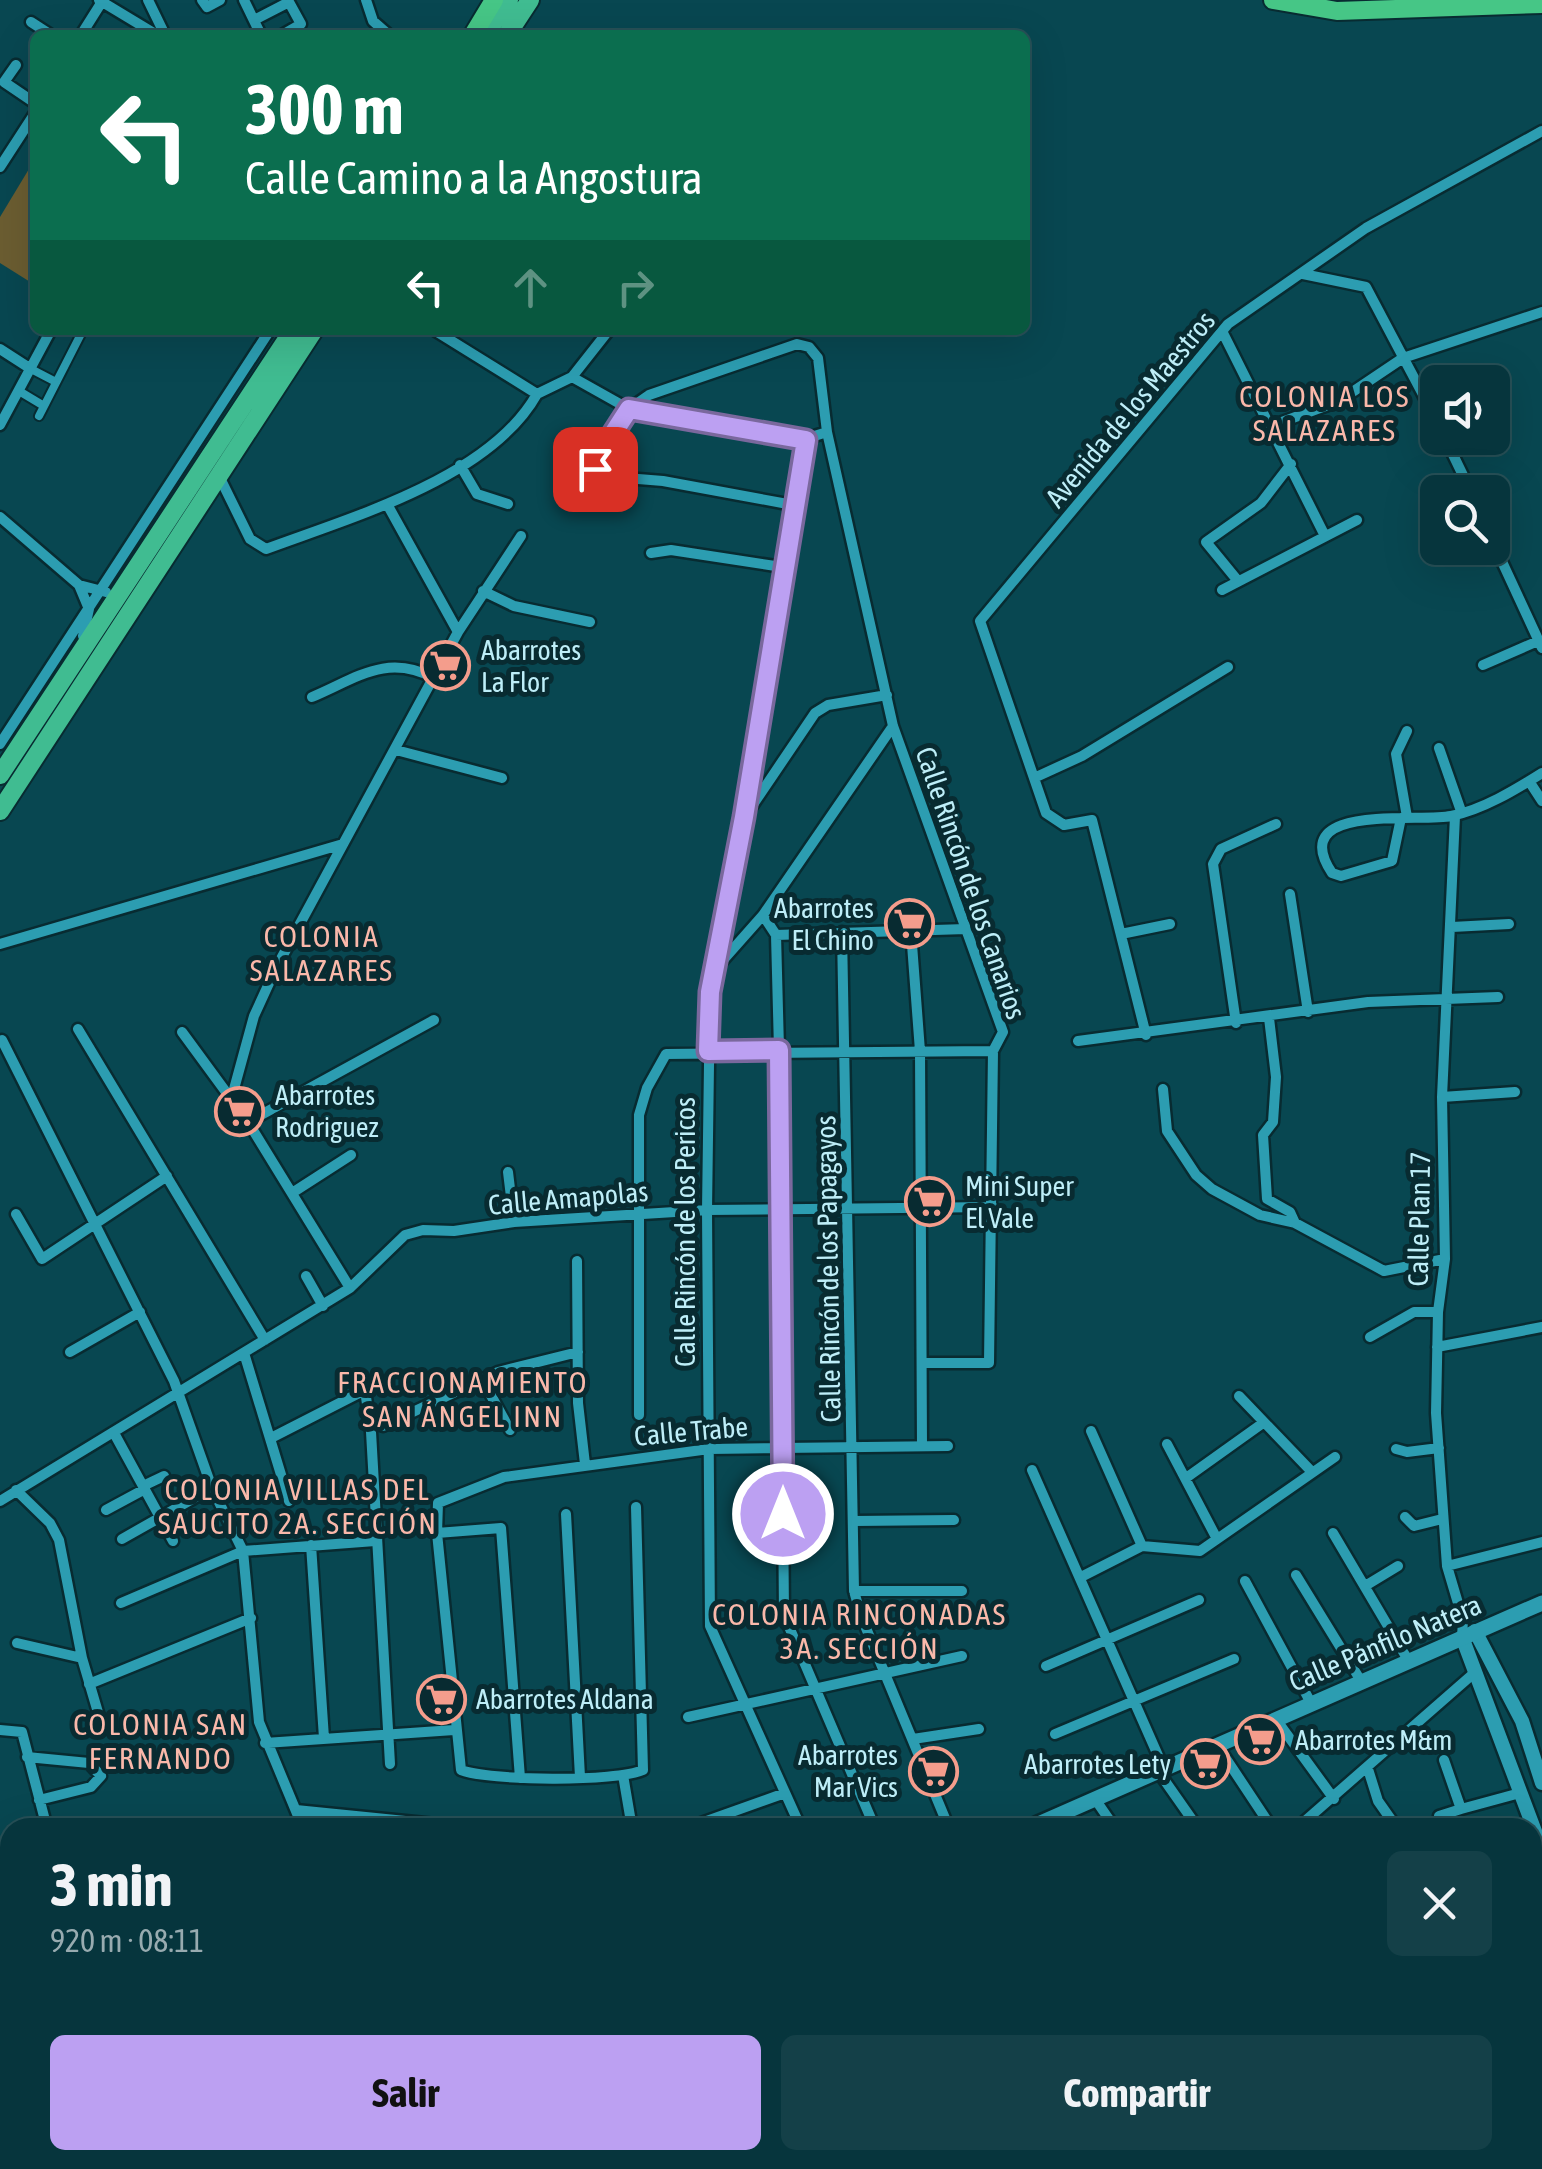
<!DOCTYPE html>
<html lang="es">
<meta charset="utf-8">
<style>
body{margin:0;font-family:"Asap Condensed",sans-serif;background:#144048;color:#f1f3f6;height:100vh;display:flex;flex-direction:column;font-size:38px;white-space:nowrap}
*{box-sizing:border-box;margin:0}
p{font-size:32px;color:#98abb0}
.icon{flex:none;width:55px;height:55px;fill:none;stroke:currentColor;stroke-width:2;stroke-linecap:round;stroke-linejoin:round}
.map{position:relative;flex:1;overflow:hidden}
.sheet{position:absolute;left:0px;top:1818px;width:1542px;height:352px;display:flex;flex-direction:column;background:#06353d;border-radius:30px 30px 0 0;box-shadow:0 10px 40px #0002,0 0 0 2px #275057}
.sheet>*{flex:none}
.guide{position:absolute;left:30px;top:30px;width:1000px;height:305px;border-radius:15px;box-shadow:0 10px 40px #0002,0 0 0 2px #275057;background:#0b6e4f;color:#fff;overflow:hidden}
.tools{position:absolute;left:1420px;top:365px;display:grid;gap:20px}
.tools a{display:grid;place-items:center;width:90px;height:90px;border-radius:15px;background:#06353d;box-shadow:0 10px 40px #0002,0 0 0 2px #275057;font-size:50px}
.pin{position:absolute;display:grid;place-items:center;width:85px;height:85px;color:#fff;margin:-42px;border-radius:20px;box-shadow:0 5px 15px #0006}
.me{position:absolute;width:110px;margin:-55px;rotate:0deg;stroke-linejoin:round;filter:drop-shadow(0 0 8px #0008)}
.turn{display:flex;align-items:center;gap:35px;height:210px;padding:0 50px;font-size:45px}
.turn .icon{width:130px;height:130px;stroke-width:2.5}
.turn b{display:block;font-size:70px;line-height:85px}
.lanes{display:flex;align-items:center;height:95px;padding:0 50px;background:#0003;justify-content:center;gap:50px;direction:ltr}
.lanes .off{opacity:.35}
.round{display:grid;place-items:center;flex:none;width:105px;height:105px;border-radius:15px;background:#144048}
.head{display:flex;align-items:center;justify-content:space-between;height:170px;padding:0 50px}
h1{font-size:60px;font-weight:700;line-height:75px}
.button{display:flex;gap:20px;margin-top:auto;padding:20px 50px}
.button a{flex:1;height:115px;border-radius:15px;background:#bca0f2;color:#111;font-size:40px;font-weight:700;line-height:115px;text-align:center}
.button a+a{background:#144048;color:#f1f3f6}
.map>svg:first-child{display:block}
.green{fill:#6b5d31}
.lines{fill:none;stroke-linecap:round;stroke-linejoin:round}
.pedestrian-casing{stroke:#082b31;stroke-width:12}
.minor-casing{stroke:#082b31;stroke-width:15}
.tertiary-casing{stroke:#082b31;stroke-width:19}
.secondary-casing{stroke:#082b31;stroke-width:20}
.primary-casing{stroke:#082b31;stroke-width:22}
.trunk-casing{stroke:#082b31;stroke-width:22}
.pedestrian{stroke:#2c9db1;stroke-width:8}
.minor{stroke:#2c9db1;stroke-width:10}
.tertiary{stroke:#2c9db1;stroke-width:14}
.secondary{stroke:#2c9db1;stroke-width:15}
.primary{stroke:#40bc91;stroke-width:18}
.trunk{stroke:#46c686;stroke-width:18}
.route-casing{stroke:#7a689d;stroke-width:25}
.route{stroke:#bca0f2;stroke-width:18}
.labels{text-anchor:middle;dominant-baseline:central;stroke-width:10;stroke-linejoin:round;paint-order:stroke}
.street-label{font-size:28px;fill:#beeef8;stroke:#082b31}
.poi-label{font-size:28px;fill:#beeef8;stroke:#082b31;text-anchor:start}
.neighbourhood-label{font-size:30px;letter-spacing:2.5px;fill:#fab8aa;stroke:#082b31}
</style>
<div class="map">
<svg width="1542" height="2169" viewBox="0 0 1542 2169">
<rect width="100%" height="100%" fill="#084751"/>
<path class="green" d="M35,159V285L0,263V217Z"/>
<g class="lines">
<defs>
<path id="pedestrian" d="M31,369L56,382
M19,391L44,406
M39,416L83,330"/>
<path id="minor" d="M99,0L157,35
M148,0L165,35
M202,0L207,7L220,0
M244,0L261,35
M366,0L373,21L389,35
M254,20L289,2L301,24L282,35
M31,22L51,35
M81,35L103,0
M16,65L4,82L35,103
M0,167L35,113
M1303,274L1366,287L1438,423
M434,330L537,394
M1223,333L1325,536
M0,349L31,369
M572,377L629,409L805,439L827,432
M537,394L572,377L609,330
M0,425L51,330
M1271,426L1339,401L1403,358L1542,312
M1445,438L1471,492
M460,465L477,494L508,504
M219,476L250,539L266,549C352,517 490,478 537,394
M387,504L458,632
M793,505L663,481L601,476L595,469L596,460L629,409L649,395L797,344L809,347L818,358L827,432L893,726L1003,1032L993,1051L989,1363H922
M0,517L79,585L106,592
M1492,540L1542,648
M651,553L671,550L782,567
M1238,581L1206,542L1261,503L1291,464
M79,585L89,609L83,636
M1222,590L1357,520
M483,591L514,606L590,622
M1483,665L1538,641
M312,697C357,678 387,653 434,678
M1407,731L1396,754L1407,817
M0,744L270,330
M1439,748L1461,811
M396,750L502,778
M1034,778L1082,756L1228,667
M1529,781L1542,801
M748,812L815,713L828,705L887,695
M1455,816L1442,1097L1445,1259L1438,1312L1436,1413L1447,1566L1463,1620L1462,1637
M1401,818L1392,861L1341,876L1332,873C1285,802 1419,823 1451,816C1482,810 1515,790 1542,773
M1290,894L1308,1012
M763,915L776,935L779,1049L784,1615L875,1828
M1452,927L1509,924
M911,931L920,1051L922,1446
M842,932L854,1591L861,1616L949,1828
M1121,934L1170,924
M776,935L966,929
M0,944L343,844
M717,967L763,915L893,726
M1269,1018L1276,1077L1273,1122L1263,1135L1267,1199L1290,1212L1295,1223
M1236,1023L1213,864L1221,849L1276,824
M78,1029L265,1340
M182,1032L248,1122L350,1288
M1146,1035L1092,820L1064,825L1046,813L980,621L1228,324L1366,228L1542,131
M2,1040L174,1381L212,1488L243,1551L259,1722L303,1828
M1078,1041L1368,1002L1498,997
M1163,1089L1167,1131L1196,1175L1212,1189L1260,1215L1295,1223L1384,1271L1445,1259
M1442,1097L1515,1092
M231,1100L254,1016L276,968L458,632L521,536
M248,1122L434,1020
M508,1172L514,1222
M292,1193L351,1155
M16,1214L42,1259L167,1176
M577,1261L578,1403L585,1464
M306,1276L323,1306
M1370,1337L1414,1312H1438
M1437,1347L1542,1327
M70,1352L140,1312
M244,1353L289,1501
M482,1379L510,1430
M1239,1396L1312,1472
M639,1415V1115L647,1088L666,1054L993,1051
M383,1426L498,1372L578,1352
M1091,1431L1142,1546
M114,1433L173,1541
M271,1438L365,1390L371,1432L390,1764
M1167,1444L1217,1539
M1396,1449L1407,1452L1439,1448
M1032,1470L1164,1769
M1186,1478L1263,1423
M143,1486L164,1476
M16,1490L50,1523L59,1540L82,1658L102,1726
M0,1501L350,1288L405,1235L423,1230L454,1231L514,1222L707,1210L993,1207
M636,1507L643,1770C617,1782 488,1781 461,1770L437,1533L438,1503L504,1477L709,1449L948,1446
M106,1510L145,1489
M566,1514L580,1777
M1405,1517L1414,1526L1442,1519
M854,1521L954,1520
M437,1533L501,1528L520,1778
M1333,1533L1408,1660
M122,1539L212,1488
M311,1545L324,1738
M1447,1566L1542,1542
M1296,1575L1361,1681
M1081,1577L1142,1546L1200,1551L1335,1457
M1245,1581L1311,1703
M1365,1586L1398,1566
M854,1591H962
M121,1603L243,1551L375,1541
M17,1643L82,1658
M1046,1666L1199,1600
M89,1684L251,1618
M688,1717L962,1656
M1275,1718L1334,1799
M0,1730L22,1732L47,1828
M1055,1734L1234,1659
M913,1739L979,1729
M265,1743L454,1730
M1217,1745L1272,1828
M27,1757L89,1763L101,1776L91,1787L39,1800
M1368,1769L1378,1801L1397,1828
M1158,1771L1198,1828
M623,1775L632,1828
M1095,1799L1115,1828
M1461,1809L1520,1793
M296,1810L475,1828
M607,1828L631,1822
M687,1828L785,1793
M801,1828L710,1626L707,1210L710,992L744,817L805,439
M1297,1828L1473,1674
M1442,1828L1439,1816L1461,1809L1444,1760
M1532,1940L1542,1936
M0,1943L10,1942
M0,1989L10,1988
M0,1999L10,2023
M1532,2135L1542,2165
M66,2160L70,2169
M150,2160L153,2169
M267,2160L270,2169
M446,2160L450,2169
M684,2160L685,2169
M929,2160L934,2169
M1417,2160L1419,2169
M1471,2160L1475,2169
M748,2169L764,2160
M876,2169L881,2160
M960,2169L976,2160"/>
<path id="tertiary" d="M1475,1631L1522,1721L1542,1783
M1462,1637L1542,1850"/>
<path id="secondary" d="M1029,1828L1542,1603
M236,2169L257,2160"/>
<path id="primary" d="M485,35L509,0
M507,35L530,0
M0,775L293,330
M0,811L314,330"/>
<path id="trunk" d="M1273,0L1337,11L1542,4
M473,35L494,0"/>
</defs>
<use href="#pedestrian" class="pedestrian-casing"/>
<use href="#minor" class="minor-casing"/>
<use href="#tertiary" class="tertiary-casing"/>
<use href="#secondary" class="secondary-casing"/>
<use href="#primary" class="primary-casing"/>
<use href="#trunk" class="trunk-casing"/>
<use href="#pedestrian" class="pedestrian"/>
<use href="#minor" class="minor"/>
<use href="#tertiary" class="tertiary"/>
<use href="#secondary" class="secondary"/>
<use href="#primary" class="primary"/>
<use href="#trunk" class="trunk"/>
</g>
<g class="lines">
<defs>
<path id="route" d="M595,469L596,460L629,409L806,440L744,817L710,992L708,1051L779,1050L783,1514"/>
</defs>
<use href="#route" class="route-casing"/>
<use href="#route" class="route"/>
</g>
<defs>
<symbol id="supermarket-ring" viewBox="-11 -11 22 22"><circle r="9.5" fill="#082b31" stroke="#f49d8c" stroke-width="1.5"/><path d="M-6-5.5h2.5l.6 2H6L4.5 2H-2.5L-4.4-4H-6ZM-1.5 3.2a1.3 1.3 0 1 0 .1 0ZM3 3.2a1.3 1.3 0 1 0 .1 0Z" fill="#f49d8c"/></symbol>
</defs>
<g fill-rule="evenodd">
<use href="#supermarket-ring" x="418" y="638" width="55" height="55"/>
<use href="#supermarket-ring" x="882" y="896" width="55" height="55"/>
<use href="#supermarket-ring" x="212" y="1084" width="55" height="55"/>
<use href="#supermarket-ring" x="902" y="1174" width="55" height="55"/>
<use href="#supermarket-ring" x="414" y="1672" width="55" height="55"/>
<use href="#supermarket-ring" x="1232" y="1712" width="55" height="55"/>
<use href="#supermarket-ring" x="1178" y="1736" width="55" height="55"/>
<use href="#supermarket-ring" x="906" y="1744" width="55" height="55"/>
</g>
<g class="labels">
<g class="street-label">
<text transform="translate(1130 409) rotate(-50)">Avenida de los Maestros</text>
<text transform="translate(971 883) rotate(71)">Calle Rincón de los Canarios</text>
<text transform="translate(568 1198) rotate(-5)">Calle Amapolas</text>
<text transform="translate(1419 1219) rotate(-89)">Calle Plan 17</text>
<text transform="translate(685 1232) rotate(-90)">Calle Rincón de los Pericos</text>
<text transform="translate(828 1269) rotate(-91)">Calle Rincón de los Papagayos</text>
<text transform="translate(691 1431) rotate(-5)">Calle Trabe</text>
<text transform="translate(1385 1643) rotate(-23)">Calle Pánfilo Natera</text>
</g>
<g class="poi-label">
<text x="481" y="650">Abarrotes<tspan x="481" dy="32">La Flor</tspan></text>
<text x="874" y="908" text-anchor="end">Abarrotes<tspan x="874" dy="32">El Chino</tspan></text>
<text x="275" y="1095">Abarrotes<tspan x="275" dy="32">Rodriguez</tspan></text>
<text x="965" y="1186">Mini Super<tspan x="965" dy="32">El Vale</tspan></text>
<text x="476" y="1699">Abarrotes Aldana</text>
<text x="1295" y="1740">Abarrotes M&amp;m</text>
<text x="898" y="1755" text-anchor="end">Abarrotes<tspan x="898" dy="32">Mar Vics</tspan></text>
<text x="1171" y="1764" text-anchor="end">Abarrotes Lety</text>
</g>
<g class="neighbourhood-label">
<text x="1325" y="396">COLONIA LOS<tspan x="1325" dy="34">SALAZARES</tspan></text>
<text x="322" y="936">COLONIA<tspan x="322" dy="34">SALAZARES</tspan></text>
<text x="463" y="1382">FRACCIONAMIENTO<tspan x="463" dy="34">SAN ÁNGEL INN</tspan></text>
<text x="298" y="1489">COLONIA VILLAS DEL<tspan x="298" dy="34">SAUCITO 2A. SECCIÓN</tspan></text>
<text x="860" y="1614">COLONIA RINCONADAS<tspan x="860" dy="34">3A. SECCIÓN</tspan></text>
<text x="161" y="1724">COLONIA SAN<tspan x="161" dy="34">FERNANDO</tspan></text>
</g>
</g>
</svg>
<div class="tools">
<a><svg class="icon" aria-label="sound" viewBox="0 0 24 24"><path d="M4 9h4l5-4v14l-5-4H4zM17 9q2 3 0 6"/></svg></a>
<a><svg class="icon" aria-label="search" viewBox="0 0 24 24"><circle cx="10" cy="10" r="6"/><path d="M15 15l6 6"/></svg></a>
</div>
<div class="pin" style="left:595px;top:469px;background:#d93025"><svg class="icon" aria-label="arrive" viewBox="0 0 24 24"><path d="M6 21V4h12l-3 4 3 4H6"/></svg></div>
<svg class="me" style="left:783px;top:1514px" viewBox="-20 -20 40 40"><circle r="17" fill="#bca0f2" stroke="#fff" stroke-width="3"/><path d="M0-11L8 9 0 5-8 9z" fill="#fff"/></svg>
<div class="guide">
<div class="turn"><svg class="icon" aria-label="left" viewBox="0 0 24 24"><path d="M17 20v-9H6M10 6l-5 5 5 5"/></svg><div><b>300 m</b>Calle Camino a la Angostura</div></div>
<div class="lanes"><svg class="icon" aria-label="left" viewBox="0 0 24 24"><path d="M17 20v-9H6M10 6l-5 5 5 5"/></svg><svg class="icon off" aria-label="ahead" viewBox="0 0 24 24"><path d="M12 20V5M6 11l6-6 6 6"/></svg><svg class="icon off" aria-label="right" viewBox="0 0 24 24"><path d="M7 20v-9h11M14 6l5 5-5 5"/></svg></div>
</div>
<section class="sheet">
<div class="head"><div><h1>3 min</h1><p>920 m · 08:11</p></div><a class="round"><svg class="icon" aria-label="close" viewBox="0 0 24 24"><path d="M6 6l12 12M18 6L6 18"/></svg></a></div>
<div class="button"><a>Salir</a><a>Compartir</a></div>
</section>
</div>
